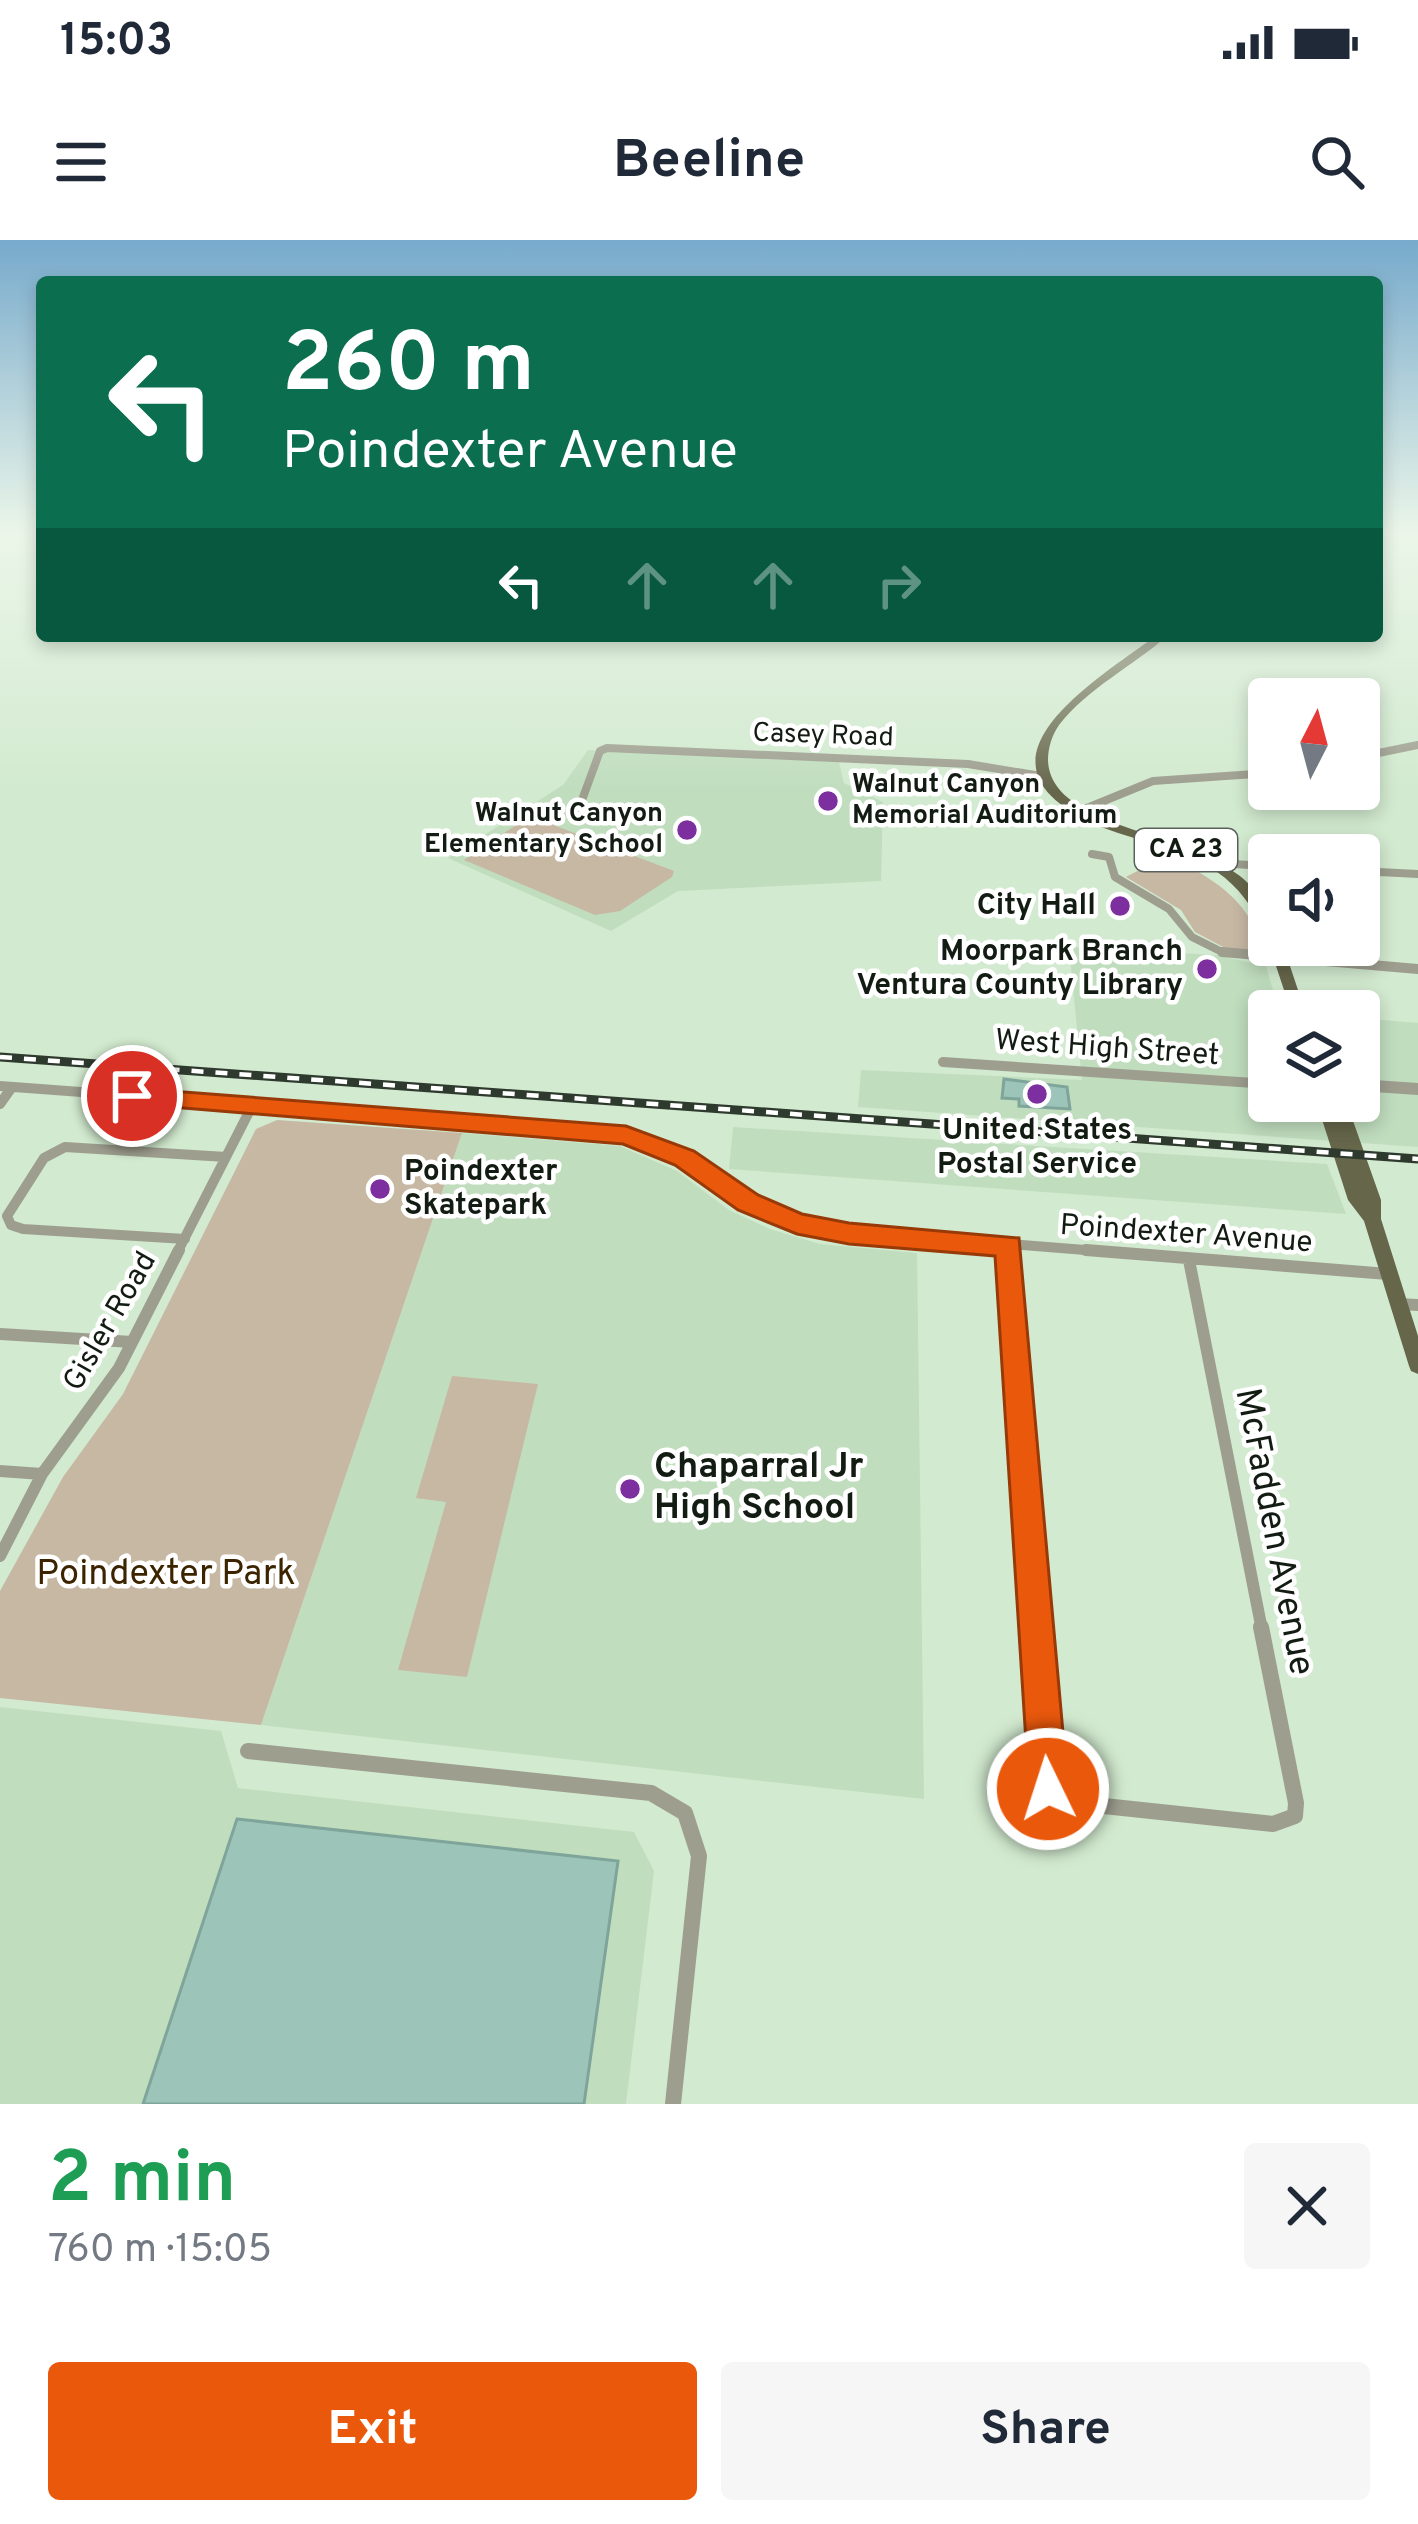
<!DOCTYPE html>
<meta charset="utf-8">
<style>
body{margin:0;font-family:Overpass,sans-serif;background:#f6f6f7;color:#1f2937;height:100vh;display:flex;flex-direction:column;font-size:45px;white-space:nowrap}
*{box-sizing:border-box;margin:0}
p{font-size:39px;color:#747a83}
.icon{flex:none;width:66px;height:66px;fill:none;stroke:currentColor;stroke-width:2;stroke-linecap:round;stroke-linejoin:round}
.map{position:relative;height:1864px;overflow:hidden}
.side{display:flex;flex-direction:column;background:#fff;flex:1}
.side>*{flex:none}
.banner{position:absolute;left:36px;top:36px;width:1347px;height:366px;border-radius:12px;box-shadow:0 6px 18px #0003;background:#0b6e4f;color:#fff;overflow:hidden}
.needle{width:78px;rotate:6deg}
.buttons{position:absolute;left:1248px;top:438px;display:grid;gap:24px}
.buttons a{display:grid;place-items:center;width:132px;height:132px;border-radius:12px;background:#fff;box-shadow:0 6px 18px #0003;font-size:60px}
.pin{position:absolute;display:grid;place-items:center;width:102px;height:102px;color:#fff;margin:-51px;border:6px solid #fff;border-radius:50%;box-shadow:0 3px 12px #0007}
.me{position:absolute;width:132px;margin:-66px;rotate:356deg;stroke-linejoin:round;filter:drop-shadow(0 0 9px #0008)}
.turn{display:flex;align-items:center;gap:42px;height:252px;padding:0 48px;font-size:54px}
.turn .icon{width:156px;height:156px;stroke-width:2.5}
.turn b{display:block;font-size:84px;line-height:102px}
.lanes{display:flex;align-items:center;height:114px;padding:0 48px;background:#0003;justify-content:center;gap:60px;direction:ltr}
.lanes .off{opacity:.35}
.round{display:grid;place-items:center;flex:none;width:126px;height:126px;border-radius:12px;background:#f6f6f7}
.summary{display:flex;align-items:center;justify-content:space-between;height:204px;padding:0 48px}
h1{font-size:72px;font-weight:700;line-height:90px;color:#1e9e55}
.action{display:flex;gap:24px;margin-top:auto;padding:24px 48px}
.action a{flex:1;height:138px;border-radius:12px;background:#ea580c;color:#fff;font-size:48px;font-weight:700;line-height:138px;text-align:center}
.action a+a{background:#f6f6f7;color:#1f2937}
.status{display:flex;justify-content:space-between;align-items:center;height:84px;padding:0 60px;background:#fff;direction:ltr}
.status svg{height:33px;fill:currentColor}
header{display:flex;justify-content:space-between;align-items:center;height:156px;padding:0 48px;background:#fff;font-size:54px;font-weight:700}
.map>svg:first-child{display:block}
.built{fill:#c0ddbe}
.green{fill:#c7b8a4}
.building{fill:#9dc4b9;stroke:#7fa59b;stroke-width:3}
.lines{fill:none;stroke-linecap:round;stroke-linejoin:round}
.minor-far3{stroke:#9e9e8f;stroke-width:8}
.minor-far2{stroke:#9e9e8f;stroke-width:10}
.minor-far1{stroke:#9e9e8f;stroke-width:12}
.minor{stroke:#9e9e8f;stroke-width:16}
.tertiary{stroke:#9e9e8f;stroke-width:12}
.primary{fill:#66664b;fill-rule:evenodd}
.rail-casing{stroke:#2f3a2f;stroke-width:9}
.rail{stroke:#fff;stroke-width:4.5;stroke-dasharray:12;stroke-linecap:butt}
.route{fill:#ea580c;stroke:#983908;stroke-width:3}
.poi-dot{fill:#7d2e9f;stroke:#fff;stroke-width:4.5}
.labels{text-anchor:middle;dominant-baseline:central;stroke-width:9;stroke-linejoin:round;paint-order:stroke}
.far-street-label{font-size:27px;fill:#131c13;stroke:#fff}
.far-poi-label{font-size:27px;font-weight:bold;fill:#131c13;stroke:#fff;text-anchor:start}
.shield{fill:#fff;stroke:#5a605a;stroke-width:3}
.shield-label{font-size:27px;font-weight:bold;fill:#131c13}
.poi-label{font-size:30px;font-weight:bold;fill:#131c13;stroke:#fff;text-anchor:end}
.street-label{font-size:30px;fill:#131c13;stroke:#fff}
.near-poi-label{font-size:36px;font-weight:bold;fill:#131c13;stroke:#fff;text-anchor:start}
.near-street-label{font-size:36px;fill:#131c13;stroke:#fff}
.near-park-label{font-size:36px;fill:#3c2400;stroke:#fff}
</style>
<div class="status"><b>15:03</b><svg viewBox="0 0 49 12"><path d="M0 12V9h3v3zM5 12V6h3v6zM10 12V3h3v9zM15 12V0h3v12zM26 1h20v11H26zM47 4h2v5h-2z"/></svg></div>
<header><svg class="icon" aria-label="menu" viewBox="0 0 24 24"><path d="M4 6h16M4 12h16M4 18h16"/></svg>Beeline<svg class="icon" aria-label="search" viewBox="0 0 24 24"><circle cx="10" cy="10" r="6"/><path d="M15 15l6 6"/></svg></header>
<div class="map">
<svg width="1418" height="1864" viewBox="0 0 1418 1864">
<rect width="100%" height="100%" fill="#d2eacf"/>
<path class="built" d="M588,510L839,522L844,543L883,562L881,641L678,651L611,691L448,618L563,545Z
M1069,707L1216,715L1266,726L1279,771H1269V861H1359V778L1418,783V907L858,867L861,830L1082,840Z
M733,887L1327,924L1346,974L729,929Z
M462,893L620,906L677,931L729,970L770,989L820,1004L917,1013L924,1559L261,1485Z
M0,1467L221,1491L238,1548L634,1592L654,1631L626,1864H0Z"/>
<path class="green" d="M535,578L674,631L672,637L620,671L595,675L464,620L525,579Z
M1168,615C1212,639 1246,656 1262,706L1257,712L1229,710L1210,700L1195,692L1181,670L1126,637Z
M277,880L462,893L261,1485L0,1458V1351L63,1237L123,1154L256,889Z
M452,1136L538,1144L467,1437L398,1430L446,1262L416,1258Z"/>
<path class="building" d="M1004,839L1067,847L1070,869L1019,866V859L1002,858Z
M237,1579L618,1621L584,1864H143Z"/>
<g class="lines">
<path class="minor-far3" d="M1359,517L1418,505
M578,571L600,511L607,508L968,524L1041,536
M1077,572L1153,541L1269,533
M1092,614L1109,617L1115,637L1169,669L1192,697L1222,712L1255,715
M1213,623L1269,626
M1359,631L1418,634"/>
<path class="minor-far2" d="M1222,712L1418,729
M943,822L1269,844
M0,846L604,891L662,910L765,968L822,989L1123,1013
M0,864L12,847
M185,999L23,989L11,985L7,976L44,918L65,907L226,917
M1009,1006L1010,1013
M177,1013L252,866"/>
<path class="minor-far1" d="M1009,1010L1037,1390
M1086,1010L1388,1034
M1189,1020L1262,1390
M1398,1064L1418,1065
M0,1094L132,1102
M0,1231L42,1234
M0,1316L42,1234L119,1128L179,1010"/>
<path class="minor" d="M1037,1387L1049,1549L1057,1561L1273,1584L1295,1576L1296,1563L1261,1387
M248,1511L651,1553L685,1573L699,1616L673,1864"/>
<path class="tertiary" d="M1359,845L1418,849"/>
<path class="primary" d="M1156,396H1167C1133,426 1088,448 1059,485C1052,495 1048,508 1048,520C1050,606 1269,587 1269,690L1264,689C1252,667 1239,647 1217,632C1184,609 1141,602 1104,588C955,527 1085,447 1156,396Z
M1269,705H1283L1305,771H1291Z
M1316,861H1346L1381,960V979L1418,1096V1134L1411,1131L1409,1126L1364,981L1348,960Z"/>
<defs>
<path id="rail" d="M0,817L1418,919"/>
</defs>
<use href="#rail" class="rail-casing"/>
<use href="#rail" class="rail"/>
</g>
<linearGradient id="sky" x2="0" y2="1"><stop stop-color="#7ac"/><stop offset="0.53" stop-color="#ebf6e9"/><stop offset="1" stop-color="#ebf6e9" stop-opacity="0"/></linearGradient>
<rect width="1418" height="552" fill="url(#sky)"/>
<path class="route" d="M132,848L626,886L694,911L758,955L802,974L849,983L1019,998L1068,1549L1063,1563L1048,1569L1034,1563L1029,1549L995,1016L849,1004L797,994L738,970L675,925L623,904L123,863L119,856L123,850Z"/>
<g class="poi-dot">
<circle cx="828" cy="561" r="12"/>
<circle cx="687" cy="590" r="12"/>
<circle cx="1120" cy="666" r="12"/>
<circle cx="1207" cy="729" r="12"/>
<circle cx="1037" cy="854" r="12"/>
<circle cx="380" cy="949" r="12"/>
<circle cx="630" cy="1249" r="12"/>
</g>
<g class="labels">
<g class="far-street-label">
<text transform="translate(823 496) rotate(2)">Casey Road</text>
</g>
<g class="far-poi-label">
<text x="852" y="545">Walnut Canyon<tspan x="852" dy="31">Memorial Auditorium</tspan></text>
<text x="663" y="574" text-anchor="end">Walnut Canyon<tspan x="663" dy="31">Elementary School</tspan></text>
</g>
<rect class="shield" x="1135" y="589" width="102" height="42" rx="9"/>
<g class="shield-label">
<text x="1186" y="610">CA 23</text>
</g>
<g class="poi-label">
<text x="1096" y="666">City Hall</text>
<text x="1183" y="712">Moorpark Branch<tspan x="1183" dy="34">Ventura County Library</tspan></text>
<text x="1037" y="891" text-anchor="middle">United States<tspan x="1037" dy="34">Postal Service</tspan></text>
<text x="404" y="932" text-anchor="start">Poindexter<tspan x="404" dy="34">Skatepark</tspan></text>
</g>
<g class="street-label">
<text transform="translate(1107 809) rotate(4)">West High Street</text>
<text transform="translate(1186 995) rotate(4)">Poindexter Avenue</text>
<text transform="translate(111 1082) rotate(-60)">Gisler Road</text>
</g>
<g class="near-poi-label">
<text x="654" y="1228">Chaparral Jr<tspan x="654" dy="41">High School</tspan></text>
</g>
<g class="near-street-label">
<text transform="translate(1273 1292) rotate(79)">McFadden Avenue</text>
</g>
<g class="near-park-label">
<text x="166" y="1335">Poindexter Park</text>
</g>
</g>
</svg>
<div class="buttons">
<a><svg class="needle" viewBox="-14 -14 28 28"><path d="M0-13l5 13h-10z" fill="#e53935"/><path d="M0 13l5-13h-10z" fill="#747a83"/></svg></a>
<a><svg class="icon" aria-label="sound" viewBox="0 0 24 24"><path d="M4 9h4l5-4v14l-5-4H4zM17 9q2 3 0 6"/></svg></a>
<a><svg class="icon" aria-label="layers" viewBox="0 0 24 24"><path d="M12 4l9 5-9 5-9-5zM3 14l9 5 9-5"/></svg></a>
</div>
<div class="pin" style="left:132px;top:856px;background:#d93025"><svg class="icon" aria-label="arrive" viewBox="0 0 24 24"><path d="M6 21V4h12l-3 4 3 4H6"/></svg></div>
<svg class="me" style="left:1048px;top:1549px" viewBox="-20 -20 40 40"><circle r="17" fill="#ea580c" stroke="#fff" stroke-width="3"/><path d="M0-11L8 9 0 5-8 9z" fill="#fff"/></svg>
<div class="banner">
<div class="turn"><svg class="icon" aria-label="left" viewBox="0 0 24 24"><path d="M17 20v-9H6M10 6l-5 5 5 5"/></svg><div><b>260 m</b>Poindexter Avenue</div></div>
<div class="lanes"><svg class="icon" aria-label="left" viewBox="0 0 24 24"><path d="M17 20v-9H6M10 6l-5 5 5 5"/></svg><svg class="icon off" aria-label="ahead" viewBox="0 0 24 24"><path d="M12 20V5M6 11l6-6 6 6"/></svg><svg class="icon off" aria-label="ahead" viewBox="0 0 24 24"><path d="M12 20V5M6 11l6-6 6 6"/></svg><svg class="icon off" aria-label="right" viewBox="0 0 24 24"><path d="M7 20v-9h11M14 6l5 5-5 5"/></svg></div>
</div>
</div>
<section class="side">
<div class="summary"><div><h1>2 min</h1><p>760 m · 15:05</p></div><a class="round"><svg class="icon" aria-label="close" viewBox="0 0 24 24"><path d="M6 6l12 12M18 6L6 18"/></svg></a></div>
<div class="action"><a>Exit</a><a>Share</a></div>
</section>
